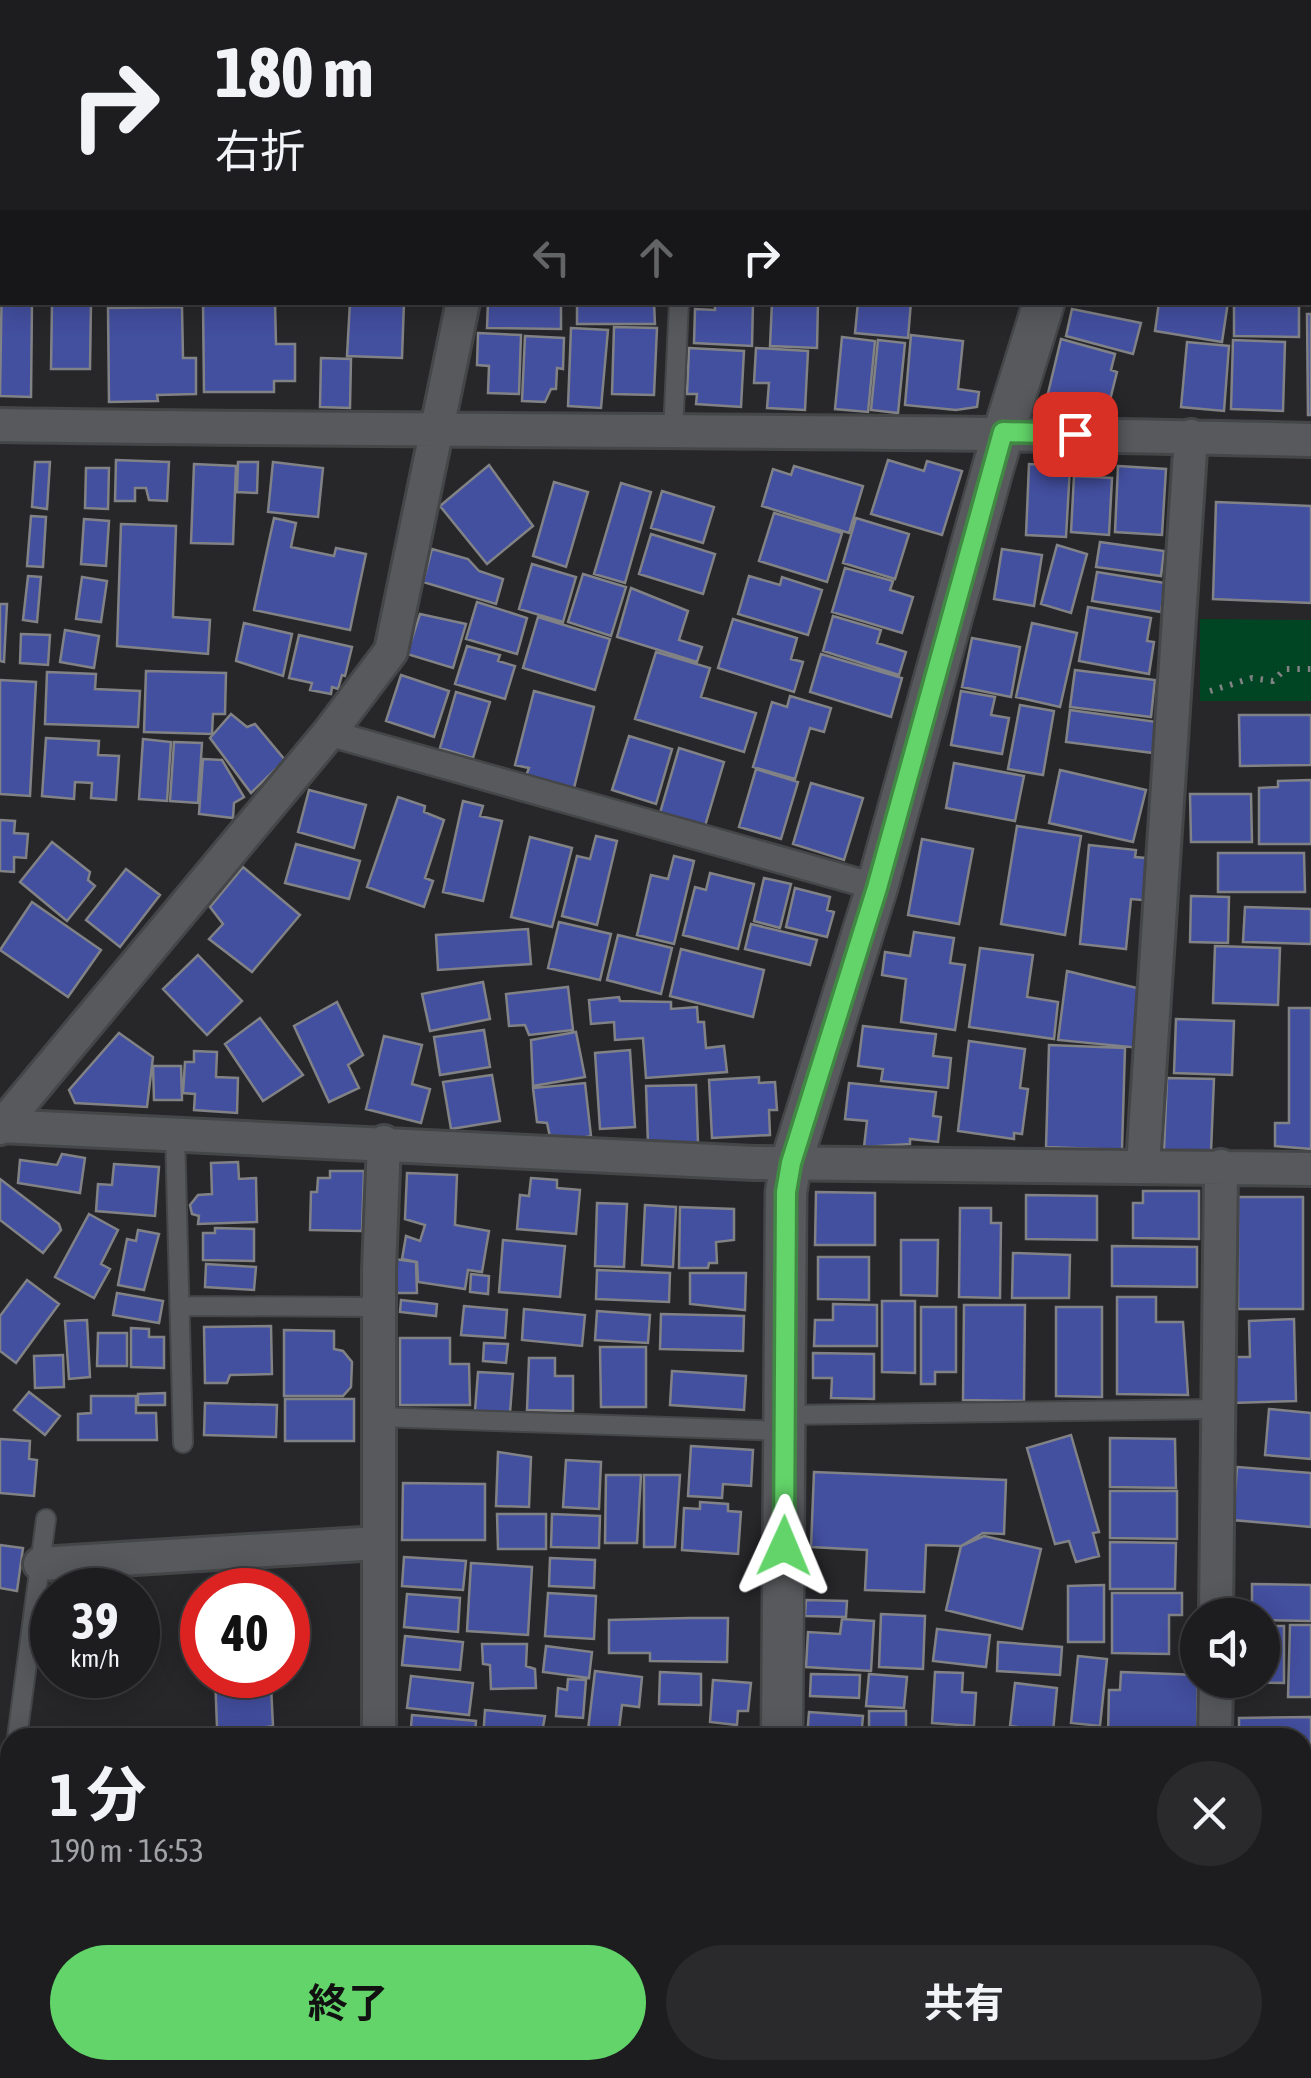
<!DOCTYPE html>
<html lang="ja">
<meta charset="utf-8">
<style>
body{margin:0;font-family:"Asap Condensed","Noto Sans JP",sans-serif;background:#2a2a2d;color:#f1f3f6;height:100vh;display:flex;flex-direction:column;font-size:38px;white-space:nowrap}
*{box-sizing:border-box;margin:0}
p{font-size:32px;color:#a0a2a5}
.icon{flex:none;width:55px;height:55px;fill:none;stroke:currentColor;stroke-width:2;stroke-linecap:round;stroke-linejoin:round}
.map{position:relative;flex:1;overflow:hidden}
.details{position:absolute;left:0px;top:1728px;width:1312px;height:352px;display:flex;flex-direction:column;background:#1d1d20;border-radius:30px 30px 0 0;box-shadow:0 5px 25px #0003,0 0 0 2px #3b3b3e}
.details>*{flex:none}
.guide{position:absolute;left:0px;top:0px;width:1312px;height:305px;box-shadow:0 5px 25px #0003,0 0 0 2px #3b3b3e;background:#1d1d20;color:#f1f3f6;overflow:hidden}
.controls{position:absolute;left:1180px;top:1598px;display:grid;gap:20px}
.controls a{display:grid;place-items:center;width:100px;height:100px;border-radius:50%;background:#1d1d20;box-shadow:0 5px 25px #0003,0 0 0 2px #3b3b3e;font-size:50px}
.speed{position:absolute;left:30px;top:1568px;display:flex;gap:20px;font-size:50px;font-weight:700;text-align:center}
.speed>*{display:grid;place-content:center;width:130px;height:130px;border-radius:50%;background:#1d1d20;box-shadow:0 5px 25px #0003,0 0 0 2px #3b3b3e;line-height:1}
.speed small{font-size:25px;font-weight:400}
.speed .limit{border:15px solid #d22;background:#fff;color:#111}
.pin{position:absolute;display:grid;place-items:center;width:85px;height:85px;color:#fff;margin:-42px;border-radius:20px;box-shadow:0 5px 15px #0006}
.me{position:absolute;width:110px;margin:-55px;rotate:1deg;stroke-linejoin:round;filter:drop-shadow(0 0 8px #0008)}
.turn{display:flex;align-items:center;gap:35px;height:210px;padding:0 50px;font-size:45px}
.turn .icon{width:130px;height:130px;stroke-width:2.5}
.turn b{display:block;font-size:70px;line-height:85px}
.lanes{display:flex;align-items:center;height:95px;padding:0 50px;background:#0003;justify-content:center;gap:50px;direction:ltr}
.lanes .off{opacity:.35}
.round{display:grid;place-items:center;flex:none;width:105px;height:105px;border-radius:52px;background:#2a2a2d}
.summary{display:flex;align-items:center;justify-content:space-between;height:170px;padding:0 50px}
h1{font-size:60px;font-weight:700;line-height:75px}
.action{display:flex;gap:20px;margin-top:auto;padding:20px 50px}
.action a{flex:1;height:115px;border-radius:60px;background:#62d469;color:#111;font-size:40px;font-weight:700;line-height:115px;text-align:center}
.action a+a{background:#2a2a2d;color:#f1f3f6}
.map>svg:first-child{display:block}
.green{fill:#004523}
.building{fill:#434f9f;stroke:#818286;stroke-width:2.5}
.lines{fill:none;stroke-linecap:round;stroke-linejoin:round}
.service-casing{stroke:#454648;stroke-width:22}
.pedestrian-casing{stroke:#454648;stroke-width:30}
.minor-casing{stroke:#454648;stroke-width:38}
.tertiary-casing{stroke:#454648;stroke-width:45}
.path{stroke:#828385;stroke-width:6;stroke-dasharray:2.5 8;stroke-linecap:butt}
.service{stroke:#58595c;stroke-width:18}
.pedestrian{stroke:#58595c;stroke-width:25}
.minor{stroke:#58595c;stroke-width:32}
.tertiary{stroke:#58595c;stroke-width:40}
.rail{stroke:#949497;stroke-width:8}
.route-casing{stroke:#408a44;stroke-width:25}
.route{stroke:#62d469;stroke-width:18}
</style>
<div class="map">
<svg width="1311" height="2078" viewBox="0 0 1311 2078">
<rect width="100%" height="100%" fill="#27272a"/>
<path class="green" d="M1200,619L1311,620V701H1200Z"/>
<path class="building" d="M2,271V302H32L31,397L0,396Z
M52,302H91L90,369H51Z
M203,302H275L276,344H295V381H274V392H204Z
M350,302H404L402,358L347,356Z
M488,302H561V329L487,328Z
M577,302H654L655,324H577Z
M715,302L753,303L752,346L694,343L695,309L715,310Z
M772,302H818L817,348L770,346Z
M858,302H911L908,338L855,333Z
M1159,302H1228L1222,342L1155,331Z
M1234,302H1299V337L1234,336Z
M182,307L183,358H196V394L157,395L158,401L109,402L108,308Z
M1072,309L1141,323L1133,354L1066,336Z
M1307,314H1311V415H1308Z
M614,327L657,328L654,395L612,394Z
M571,328L608,330L601,408L568,406Z
M478,333L521,335L519,394L488,393L489,366L477,365Z
M911,335L963,341L958,389L979,392L977,407L956,410L905,405Z
M525,336L564,338L563,369L557,368L556,389H551L545,402L522,401Z
M842,337L875,341L868,412L835,409Z
M1061,339L1115,354L1111,370L1117,372L1107,412L1087,407L1085,413L1044,410Z
M878,340L905,343L898,413L871,410Z
M1233,340L1285,342L1283,411L1231,409Z
M1187,342L1229,346L1224,411L1181,407Z
M689,348L744,351L741,407L696,404L697,394H687Z
M756,348L808,351L805,410L767,408L769,383H754Z
M321,358L351,359L350,408L320,407Z
M116,460L169,462L167,501L149,500L146,488H135V501H115Z
M888,460L924,471L927,461L962,471L942,535L871,514Z
M35,462H50L47,509L32,507Z
M238,462H258L257,493L237,492Z
M273,462L323,468L318,517L268,512Z
M194,464L236,466L233,544L191,543Z
M1029,464L1070,467L1066,537L1026,535Z
M489,465L533,526L487,564L440,506Z
M794,466L863,486L849,533L762,506L773,469L791,475Z
M1118,466L1166,469L1162,535L1115,532Z
M86,468H109L108,509L85,508Z
M1074,476L1112,478L1109,535L1071,532Z
M554,482L588,492L566,567L533,556Z
M621,483L651,492L625,583L594,574Z
M662,491L714,507L703,543L651,528Z
M1216,502L1311,506V603L1213,599Z
M774,513L842,533L827,582L759,561Z
M31,516L46,517L43,567L27,566Z
M274,518L296,523L291,547L334,556L336,548L366,554L350,630L254,610Z
M856,518L909,534L895,579L843,563Z
M84,519L109,521L106,566L81,564Z
M121,524L176,526L173,617L210,620L208,654L117,646Z
M651,534L715,554L703,594L639,574Z
M1100,542L1164,551L1161,576L1096,567Z
M1057,545L1087,554L1071,613L1041,604Z
M432,549L468,559L479,571L503,579L496,604L423,582Z
M1002,549L1042,555L1034,606L994,599Z
M532,564L576,577L563,622L519,609Z
M845,568L893,581L890,590L913,597L902,633L832,612Z
M1097,572L1165,583L1161,612L1092,601Z
M583,574L626,587L611,636L568,622Z
M28,576L41,577L37,622L23,620Z
M749,576L780,585L782,577L822,590L808,635L738,614Z
M82,577L107,581L101,622L76,619Z
M631,588L688,611L679,640L702,647L697,662L617,637Z
M477,602L527,618L517,654L466,639Z
M0,604H7L4,662L0,661Z
M1088,607L1151,618L1147,641L1154,642L1149,674L1079,661Z
M420,614L466,624L453,668L407,654Z
M833,616L881,630L877,643L906,652L899,675L823,651Z
M538,617L610,639L595,690L523,668Z
M733,619L797,638L791,659L803,662L794,692L718,668Z
M244,623L292,634L283,676L236,661Z
M1032,623L1077,633L1060,707L1016,697Z
M65,630L99,636L94,668L60,662Z
M21,634L50,635L48,665L20,663Z
M299,635L352,647L345,676L342,675L338,689L332,687L331,694L310,690L312,683L289,678Z
M972,638L1020,647L1011,697L962,687Z
M467,646L500,655L498,661L515,666L505,699L455,684Z
M656,652L710,668L701,697L756,713L744,752L635,719Z
M821,654L902,678L891,717L810,692Z
M1075,670L1155,680L1151,717L1070,707Z
M146,671L226,673L225,714H213L212,734L144,732Z
M47,672L96,674L95,689L140,691L138,727L45,724Z
M401,675L449,691L434,737L386,721Z
M0,680L36,682L30,796L0,794Z
M534,691L594,707L574,788L526,776L529,768L515,765Z
M961,691L995,697L991,715L1009,718L1002,754L951,745Z
M456,692L490,702L473,758L440,748Z
M790,696L831,708L824,732L810,728L795,779L753,767L772,702L787,707Z
M1020,705L1054,711L1043,775L1008,769Z
M1070,710L1164,723L1161,754L1066,742Z
M231,714L247,727L255,724L285,760L251,793L210,738Z
M1239,715H1311V765L1240,766Z
M629,736L672,749L656,804L612,790Z
M46,738L99,741L98,755L119,756L116,800L91,798L92,783L75,782L74,799L42,796Z
M143,739L171,742L167,801L139,799Z
M174,742L202,743L198,803L170,801Z
M679,748L724,762L705,826L660,813Z
M203,759L222,760L244,797L234,803L233,818L199,814Z
M954,763L1024,776L1015,821L946,808Z
M756,769L798,782L781,839L739,827Z
M1060,770L1146,790L1133,842L1049,823Z
M1311,780V844H1259V788L1278,787V781Z
M811,783L863,798L844,860L793,844Z
M309,790L366,805L354,848L298,832Z
M1190,794H1251L1252,842H1191Z
M398,797L425,806L424,812L444,820L425,878L433,881L424,907L367,887Z
M463,801L483,806L480,816L502,821L483,901L443,892Z
M0,820L15,821L14,833L28,834L26,858L14,857V872L0,871Z
M1017,826L1081,836L1065,935L1001,924Z
M596,836L617,841L597,925L562,916L577,856L590,859Z
M530,837L572,848L552,927L511,917Z
M922,839L973,849L959,924L908,915Z
M52,842L90,872L88,880L95,886L67,921L20,882Z
M296,844L360,861L349,899L285,883Z
M1089,845L1136,850L1135,857L1157,859L1153,901L1131,899L1126,949L1080,944Z
M1218,853H1304L1305,892H1218Z
M674,856L694,861L674,944L637,935L651,875L668,879Z
M243,867L300,915L252,972L209,939L223,924L210,907Z
M126,869L160,895L120,947L86,920Z
M710,873L754,884L738,949L683,935L695,887L706,890Z
M764,878L791,884L780,928L754,921Z
M795,888L830,897L827,910L834,912L827,937L786,927Z
M1191,896L1229,897L1228,943L1190,942Z
M32,902L101,950L68,997L0,950Z
M1245,907L1311,909V944L1243,942Z
M559,922L611,934L600,980L548,968Z
M751,924L817,940L810,965L745,949Z
M528,929L531,964L438,970L436,935Z
M914,932L954,938L950,963L965,965L955,1030L901,1022L906,979L882,975L885,952L910,956Z
M618,935L672,948L661,994L607,980Z
M1215,946L1280,948L1278,1005L1213,1003Z
M980,948L1033,955L1027,997L1058,1002L1054,1039L969,1027Z
M681,949L764,970L753,1017L670,996Z
M198,955L242,1001L207,1035L163,989Z
M1067,971L1145,990L1140,1048L1058,1040Z
M483,982L490,1019L430,1031L422,994Z
M568,987L573,1030L529,1035L525,1025L509,1026L506,994Z
M619,997L620,1001L671,1002V1009L697,1007L698,1022H704L706,1048L724,1046L727,1072L646,1078L643,1038L615,1040L614,1022L591,1024L589,1000Z
M337,1002L363,1055L348,1065L359,1088L329,1102L294,1026Z
M1289,1008H1311V1149L1275,1146V1123H1289Z
M260,1018L303,1075L263,1101L225,1044Z
M1176,1019L1234,1021L1232,1075L1174,1073Z
M863,1026L936,1034L933,1056L951,1058L948,1088L881,1081L883,1069L858,1066Z
M484,1030L490,1067L440,1075L434,1037Z
M576,1032L585,1077L533,1086L531,1040Z
M119,1033L153,1057L147,1107L75,1103L69,1090Z
M384,1036L422,1045L412,1084L430,1089L421,1123L366,1109Z
M969,1041L1025,1049L1020,1088L1028,1089L1022,1134L1014,1133V1139L958,1131Z
M1049,1045L1125,1048L1122,1150L1046,1147Z
M630,1050L635,1127L600,1129L595,1053Z
M194,1051L217,1052L216,1077L238,1078L237,1113L194,1110L195,1094L183,1093L185,1062H194Z
M153,1066H181L182,1100H154Z
M492,1075L500,1121L451,1129L443,1082Z
M759,1077V1083L775,1082L777,1110H769L770,1135L712,1138L709,1080Z
M1167,1078L1214,1079L1211,1152L1164,1150Z
M585,1083L591,1136L557,1143L550,1137L547,1123L537,1122L533,1088Z
M849,1083L936,1092L933,1116L941,1117L938,1142L910,1139V1144L864,1147L867,1121L845,1119Z
M696,1085L698,1143L648,1145L646,1086Z
M62,1154L85,1158L80,1193L18,1183L20,1160L57,1165Z
M238,1162L239,1179L256,1178L257,1222L198,1224L199,1216L192,1214L190,1205L198,1195L212,1194L211,1163Z
M114,1164L159,1167L155,1216L96,1211L98,1184L112,1185Z
M330,1171H364L362,1231L310,1230L311,1192H317L318,1178H330Z
M407,1173L457,1175L455,1225L489,1231L482,1272L468,1270L465,1289L418,1282L417,1262L402,1259L406,1236L420,1241L425,1225L405,1219Z
M531,1178L557,1180V1188L580,1190L576,1234L517,1229L520,1195L529,1196Z
M0,1179L59,1224L61,1230L43,1253L0,1220Z
M1143,1191H1199V1239L1133,1238V1203H1143Z
M816,1192L875,1193V1245H815Z
M1026,1195L1097,1196V1240L1026,1239Z
M1238,1197H1303V1309H1238Z
M597,1203L627,1204L624,1267L595,1266Z
M645,1205L676,1207L673,1267L642,1265Z
M680,1207L734,1209V1240L716,1242L717,1263H709L708,1268H679Z
M960,1208H991V1223H1001L1000,1298L959,1297Z
M89,1214L118,1230L101,1264L110,1269L94,1298L55,1277Z
M215,1228L254,1229V1261L203,1260V1233H215Z
M138,1230L159,1234L144,1290L118,1285L127,1239L136,1241Z
M503,1240L565,1246L560,1297L499,1292Z
M901,1240H938L937,1296L901,1295Z
M1112,1246L1197,1247V1287L1112,1286Z
M1013,1253L1070,1255L1069,1298H1012Z
M818,1257H869V1300L818,1299Z
M394,1259L416,1262L417,1293H394Z
M206,1264L256,1267L254,1290L205,1287Z
M597,1270L670,1273L669,1302L596,1299Z
M690,1273H746L745,1310L690,1304Z
M471,1274L489,1276L488,1294L470,1292Z
M27,1280L59,1304L16,1363L0,1351V1316Z
M117,1293L163,1301L159,1323L113,1315Z
M1117,1297H1156V1322H1183L1188,1395L1117,1394Z
M401,1300L437,1304L436,1316L400,1312Z
M882,1301H915V1373L882,1372Z
M833,1304L877,1305V1346H814L815,1320H833Z
M964,1305H1025L1024,1401L963,1400Z
M464,1306L507,1310L505,1338L461,1335Z
M921,1307H956V1372H935V1384H921Z
M1056,1307H1102V1397L1056,1396Z
M524,1309L585,1315L582,1346L522,1340Z
M597,1311L650,1315L648,1343L595,1340Z
M661,1314L744,1316L743,1351L660,1349Z
M1294,1319L1296,1401L1232,1403L1231,1357H1250L1249,1321Z
M87,1320L90,1377L69,1379L65,1321Z
M271,1326L272,1374L230,1375L227,1383H205L204,1327Z
M131,1328L149,1329V1337H164V1368L131,1367Z
M284,1330L334,1331V1349L343,1351L352,1362L351,1387L343,1396H284Z
M98,1333H127V1366H97Z
M400,1338H450V1364H469L470,1405H400Z
M484,1343L508,1344L506,1363L483,1361Z
M600,1347H646V1407H601Z
M813,1353L874,1354V1399L831,1398L832,1378H813Z
M63,1355L64,1387L35,1388L34,1356Z
M529,1358H555V1376H573V1411L527,1410Z
M672,1371L746,1376L744,1410L670,1405Z
M478,1372L513,1374L510,1413L475,1411Z
M29,1392L60,1416L45,1435L14,1410Z
M165,1393V1405H138V1394Z
M91,1396H136V1413H156L157,1440H78V1414L91,1413Z
M285,1399H354V1441H285Z
M205,1403L277,1405L276,1437L204,1435Z
M1269,1409L1311,1413V1459L1265,1455Z
M1071,1435L1099,1532L1093,1533L1099,1556L1076,1562L1069,1541L1055,1544L1027,1448Z
M1110,1438L1175,1439L1176,1488L1110,1487Z
M0,1439L30,1441L29,1459L37,1460L34,1496L0,1493Z
M691,1446L753,1450L751,1486L723,1484L722,1498L688,1496Z
M498,1452L531,1457L529,1507L496,1506Z
M566,1460L601,1462L599,1509L563,1507Z
M1237,1467L1311,1473V1527L1233,1520Z
M814,1472L1006,1480L1004,1534L983,1533L961,1546L926,1545L924,1592L865,1590L867,1550L811,1547Z
M606,1475H641L637,1543H605Z
M644,1475H680L675,1547H644Z
M403,1483L485,1484V1540H402Z
M1110,1491H1177V1539L1110,1538Z
M700,1502L728,1504V1511L741,1512L738,1554L682,1550L684,1508L700,1509Z
M497,1514H546V1549H498Z
M552,1514L600,1516L599,1548L551,1547Z
M984,1536L1041,1549L1022,1629L946,1610L961,1546Z
M1110,1542L1176,1543L1175,1589H1110Z
M0,1545L23,1548L17,1591L0,1588Z
M404,1557L466,1561L463,1590L402,1586Z
M550,1558L595,1560L594,1588L549,1586Z
M471,1563L532,1567L528,1635L467,1631Z
M1252,1584L1311,1585V1621L1262,1620V1615H1252Z
M1104,1585V1642H1068V1586Z
M548,1593L596,1596L594,1639L545,1636Z
M1112,1593H1182V1615H1169V1654L1112,1653Z
M407,1594L460,1598L458,1632L404,1627Z
M806,1600L847,1601L846,1617L805,1616Z
M881,1614L925,1616L923,1669L879,1667Z
M689,1618H728L727,1662L650,1661V1653H609V1620Z
M842,1619L874,1621L871,1671L806,1667L808,1632L840,1634Z
M1290,1625H1311V1697H1288Z
M1262,1626H1284V1683L1237,1682L1262,1680Z
M937,1629L990,1635L986,1667L933,1661Z
M405,1636L463,1642L460,1670L402,1665Z
M998,1642L1062,1647L1060,1675L997,1671Z
M482,1644H527L526,1666L535,1669L536,1688L491,1689L490,1665L483,1664Z
M546,1646L592,1652L589,1678L543,1672Z
M1078,1656L1107,1659L1100,1726L1071,1723Z
M595,1671L642,1677L639,1707L622,1705L618,1738H587Z
M660,1672L701,1674V1705L659,1704Z
M935,1672L963,1673L962,1692L976,1693L974,1726L932,1723Z
M1121,1672L1198,1675L1197,1737L1108,1733L1109,1690H1120Z
M811,1674L860,1675L859,1698L810,1696Z
M869,1674L907,1677L904,1708L866,1706Z
M215,1675H243L244,1686H271L273,1726L234,1732L217,1727Z
M411,1676L473,1683L469,1715L407,1708Z
M568,1679L586,1680L583,1718L556,1716L558,1688L567,1690Z
M713,1680L751,1683L748,1711H738L737,1725L710,1722Z
M1015,1683L1057,1688L1053,1732L1010,1726Z
M485,1710L545,1716L541,1738H483Z
M869,1711H906V1738H869Z
M809,1712L863,1716L861,1738L807,1737Z
M412,1715L476,1721L475,1738H410Z
M1311,1717V1836H1302V1738H1239V1718Z
M665,1728L698,1732V1738H664Z
M1302,1897H1311V1951H1302Z
M0,1949H10V2070H72L70,2078H0Z
M1302,1985H1311V2033L1302,2034Z
M214,2070H279L280,2078H215Z
M293,2070H380V2078H294Z
M541,2070H589L590,2078H542Z
M603,2070H710V2078H603Z
M821,2070H892V2075L821,2078Z
M957,2070H1019L1020,2078H957Z
M1090,2070H1135V2078H1089Z
M1170,2070H1243V2078H1170Z"/>
<g class="lines">
<defs>
<path id="service" d="M149,0V2
M693,2V0
M673,432L679,302
M175,1132L183,1443
M180,1306L379,1307
M787,1415L1217,1409
M379,1417L786,1431
M17,1738L46,1519
M1302,2053H1311"/>
<path id="pedestrian" d="M329,733L877,887"/>
<path id="minor" d="M517,0V2
M1003,0L1006,2
M1303,0L1307,2
M635,2L642,0
M1150,2L1152,0
M0,104H2
M0,425C437,432 874,429 1311,440
M0,1126L754,1163L1311,1169
M0,1128L329,733L391,651L463,302
M1143,1165L1191,436
M40,1564L378,1543
M1216,1615L1221,1166
M379,1738V1270L384,1142
M1215,1738L1216,1680
M0,1769L10,1768
M0,1862H10
M412,2070L413,2078
M1059,2078L1060,2070"/>
<path id="tertiary" d="M782,1738L786,1192L791,1163L877,887L994,464L1044,302
M0,1822H10
M1302,1862H1311
M784,2078V2070"/>
</defs>
<use href="#service" class="service-casing"/>
<use href="#pedestrian" class="pedestrian-casing"/>
<use href="#minor" class="minor-casing"/>
<use href="#tertiary" class="tertiary-casing"/>
<path class="path" d="M1210,691L1252,678L1273,681L1285,669H1311"/>
<use href="#service" class="service"/>
<use href="#pedestrian" class="pedestrian"/>
<use href="#minor" class="minor"/>
<use href="#tertiary" class="tertiary"/>
<path class="rail" d="M1077,0L1080,2
M1131,0L1135,2
M1183,0L1186,2
M1218,0L1222,2
M1310,65L1311,66
M1310,93L1311,94
M1310,125L1311,126
M1310,161H1311"/>
</g>
<g class="lines">
<defs>
<path id="route" d="M784,1546L786,1192L791,1163L877,888L1003,432L1075,434"/>
</defs>
<use href="#route" class="route-casing"/>
<use href="#route" class="route"/>
</g>
</svg>
<div class="controls">
<a><svg class="icon" aria-label="sound" viewBox="0 0 24 24"><path d="M4 9h4l5-4v14l-5-4H4zM17 9q2 3 0 6"/></svg></a>
</div>
<div class="speed"><div>39<small>km/h</small></div><div class="limit">40</div></div>
<div class="pin" style="left:1075px;top:434px;background:#d93025"><svg class="icon" aria-label="arrive" viewBox="0 0 24 24"><path d="M6 21V4h12l-3 4 3 4H6"/></svg></div>
<svg class="me" style="left:784px;top:1546px" viewBox="-20 -20 40 40"><path d="M0-17L14 15 0 8-14 15z" fill="#62d469" stroke="#fff" stroke-width="4"/></svg>
<div class="guide">
<div class="turn"><svg class="icon" aria-label="right" viewBox="0 0 24 24"><path d="M7 20v-9h11M14 6l5 5-5 5"/></svg><div><b>180 m</b>右折</div></div>
<div class="lanes"><svg class="icon off" aria-label="left" viewBox="0 0 24 24"><path d="M17 20v-9H6M10 6l-5 5 5 5"/></svg><svg class="icon off" aria-label="ahead" viewBox="0 0 24 24"><path d="M12 20V5M6 11l6-6 6 6"/></svg><svg class="icon" aria-label="right" viewBox="0 0 24 24"><path d="M7 20v-9h11M14 6l5 5-5 5"/></svg></div>
</div>
<section class="details">
<div class="summary"><div><h1>1 分</h1><p>190 m · 16:53</p></div><a class="round"><svg class="icon" aria-label="close" viewBox="0 0 24 24"><path d="M6 6l12 12M18 6L6 18"/></svg></a></div>
<div class="action"><a>終了</a><a>共有</a></div>
</section>
</div>
